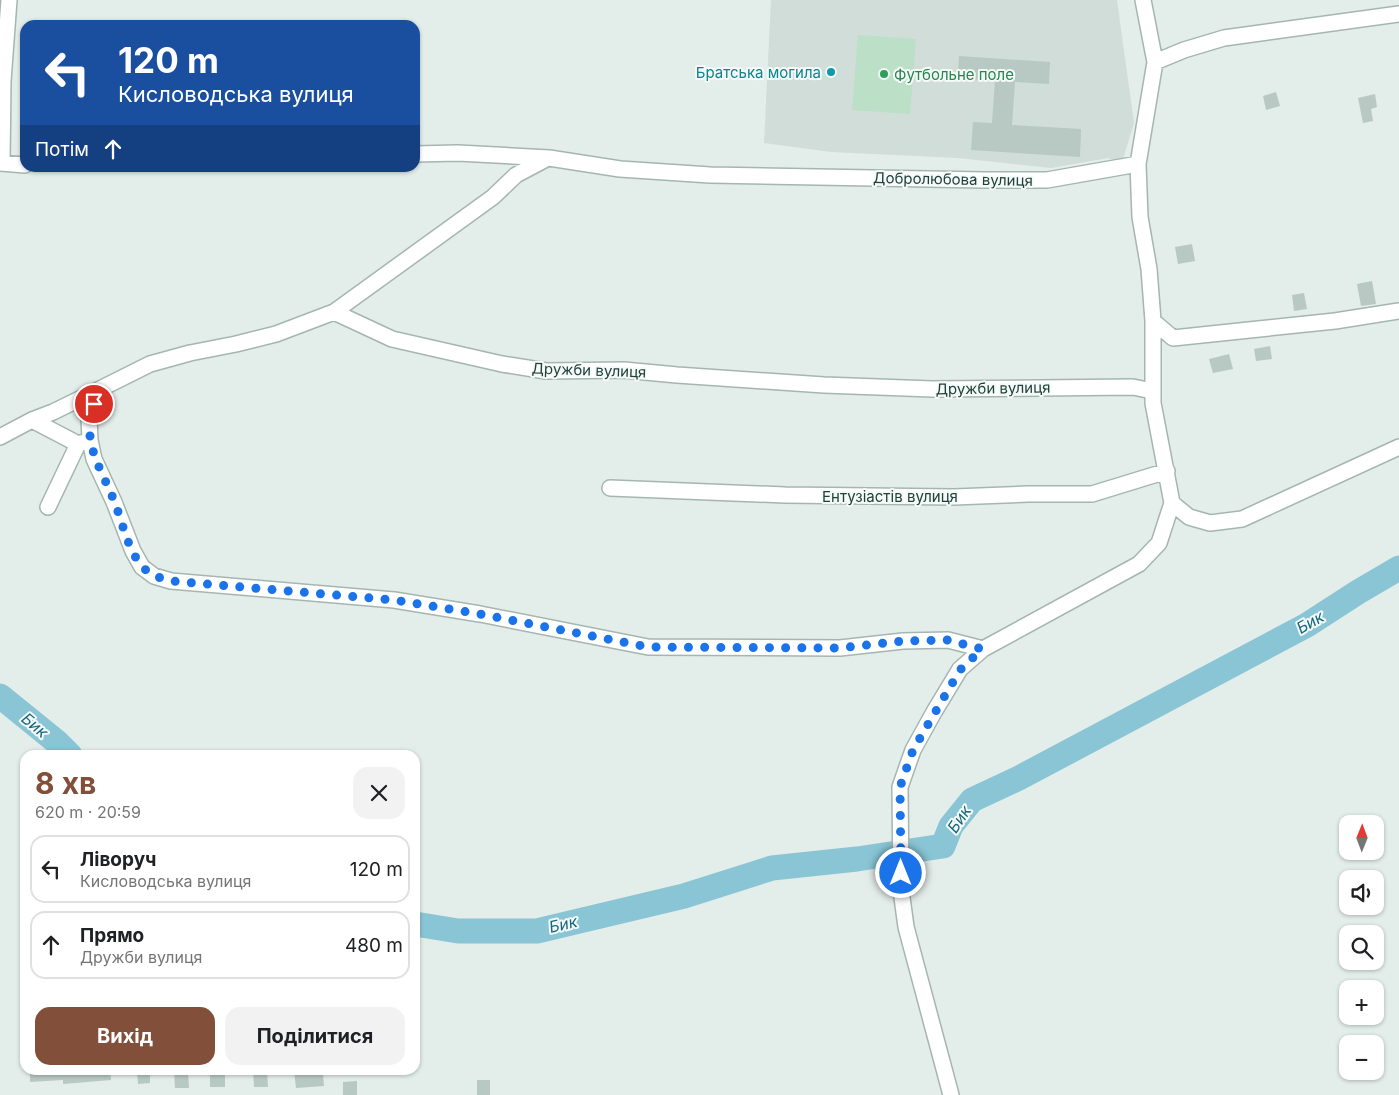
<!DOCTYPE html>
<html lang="uk">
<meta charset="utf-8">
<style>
body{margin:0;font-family:Inter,sans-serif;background:#f2f2f2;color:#202124;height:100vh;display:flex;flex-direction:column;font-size:19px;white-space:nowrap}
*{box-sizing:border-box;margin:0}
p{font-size:16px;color:#757577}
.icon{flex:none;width:28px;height:28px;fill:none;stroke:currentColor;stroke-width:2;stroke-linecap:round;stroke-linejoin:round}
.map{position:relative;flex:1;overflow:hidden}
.side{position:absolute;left:20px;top:750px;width:400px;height:325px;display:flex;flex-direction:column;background:#fff;border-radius:15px;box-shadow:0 1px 4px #0004}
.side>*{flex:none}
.guide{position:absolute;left:20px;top:20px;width:400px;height:152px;border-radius:15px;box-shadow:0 1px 4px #0004;background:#1a4fa0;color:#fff;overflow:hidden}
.needle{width:32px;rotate:1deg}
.controls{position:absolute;left:1339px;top:815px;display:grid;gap:10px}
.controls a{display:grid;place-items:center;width:45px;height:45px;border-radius:10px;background:#fff;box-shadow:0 1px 4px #0004;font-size:25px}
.pin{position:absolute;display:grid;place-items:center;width:42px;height:42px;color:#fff;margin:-21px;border:2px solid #fff;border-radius:50%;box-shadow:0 1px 5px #0007}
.me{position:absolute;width:55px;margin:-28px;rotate:0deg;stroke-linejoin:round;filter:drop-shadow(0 0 4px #0008)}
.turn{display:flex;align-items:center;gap:18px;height:105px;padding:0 15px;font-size:22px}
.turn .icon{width:65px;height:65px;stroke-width:2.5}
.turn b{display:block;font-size:35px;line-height:42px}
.then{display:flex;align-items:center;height:48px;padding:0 15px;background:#0003;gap:10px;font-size:19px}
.round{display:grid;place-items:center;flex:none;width:52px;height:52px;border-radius:15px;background:#f2f2f2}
.overview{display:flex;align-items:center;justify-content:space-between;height:85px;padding:0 15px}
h1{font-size:30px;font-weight:700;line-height:38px;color:#814f3a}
.action{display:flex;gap:10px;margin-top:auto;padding:10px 15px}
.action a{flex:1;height:58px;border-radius:15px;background:#814f3a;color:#fff;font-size:20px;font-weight:700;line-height:58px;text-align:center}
.action a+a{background:#f2f2f2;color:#202124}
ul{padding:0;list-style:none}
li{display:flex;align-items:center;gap:15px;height:68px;margin:0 10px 8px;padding:0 5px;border:2px solid #e0e0e0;border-radius:15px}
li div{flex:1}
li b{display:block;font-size:19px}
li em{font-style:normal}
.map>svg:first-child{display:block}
.built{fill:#d1ddd8}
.green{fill:#bbdfc7}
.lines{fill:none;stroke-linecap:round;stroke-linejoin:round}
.river{stroke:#89c5d5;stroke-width:25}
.building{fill:#b8c8c3}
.minor-casing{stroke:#a5b6b1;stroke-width:18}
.minor{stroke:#fff;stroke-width:15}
.route{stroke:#1a73e8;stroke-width:9;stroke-dasharray:0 16.2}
.culture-dot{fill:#0f9aa8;stroke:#f4faf7;stroke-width:2}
.leisure-dot{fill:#2e9e5b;stroke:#f4faf7;stroke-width:2}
.labels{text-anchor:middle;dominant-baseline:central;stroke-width:4;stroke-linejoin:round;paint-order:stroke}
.culture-label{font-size:15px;fill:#0d838f;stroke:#f4faf7;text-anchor:end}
.leisure-label{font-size:15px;fill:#27864d;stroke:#f4faf7;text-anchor:start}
.street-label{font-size:15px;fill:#224039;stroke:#f4faf7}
.water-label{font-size:16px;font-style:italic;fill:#18687f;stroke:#f4faf7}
</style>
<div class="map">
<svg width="1399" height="1095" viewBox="0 0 1399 1095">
<rect width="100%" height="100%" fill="#e3ede9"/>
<path class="built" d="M771,0H1117L1134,123L1122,162L1108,158L1051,168L958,158L831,152L764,143Z"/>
<path class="green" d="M858,35L916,39L910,114L852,110Z"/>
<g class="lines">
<path class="river" d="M0,696L58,743L70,755
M415,924L458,931H537L684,896L772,868L857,859L943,846L951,826L972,800L1019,778L1307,625L1358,592L1399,568"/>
</g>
<path class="building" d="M959,56L1050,62L1049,84L1015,82L1012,125L1081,129L1080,157L971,150L973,122L992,123L995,81L958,78Z
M1276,92L1280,106L1266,110L1263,96Z
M1375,94L1377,107L1371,109L1373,121L1363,123L1358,98Z
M1192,244L1195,261L1178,264L1175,247Z
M1372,281L1376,304L1361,306L1357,284Z
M1304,293L1307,309L1294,311L1292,295Z
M1270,346L1272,359L1256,361L1254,349Z
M1229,354L1233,369L1213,373L1209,359Z
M30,1070H110L111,1080L63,1084V1080L30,1082Z
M137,1070H150V1083L138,1084Z
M174,1070H188L189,1088H175Z
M210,1070H225V1087H210Z
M253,1070H267L268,1087H254Z
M294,1070H307V1075L323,1074L324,1086L296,1088Z
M477,1080H490V1095H477Z
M357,1081V1095H343V1082Z"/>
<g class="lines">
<defs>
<path id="minor" d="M1143,0L1155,62
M415,154L458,153L549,158L620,169L710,175L984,180H1047L1138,164L1155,62L1184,50L1224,38L1399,14
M0,163L25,165
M2,163L3,81L9,0
M1138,164L1140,217L1149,269L1153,321V403L1172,503
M334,312L493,197L516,175L548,158
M1153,321L1173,338L1335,321L1399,311
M32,420L78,444
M0,437L32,420L53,412L104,387
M90,440L89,418L94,404L104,387L150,364L190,353L236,344L276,334L334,312L392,339L502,364L546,371L624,370L677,375L824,385L932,389L1133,387L1152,391
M610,488L785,495L954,497L1028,494H1092L1167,471
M48,507L78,444L90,440L94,459L114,502L133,551L142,567L154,576L171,581L394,600L480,614L648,647L840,648L903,641L948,640L983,649L1139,564L1159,543L1172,503L1189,517L1210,523L1242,519L1399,447
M951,1095L906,927L901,890L900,787L913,750L934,712L960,669L983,649"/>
</defs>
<use href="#minor" class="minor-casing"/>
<use href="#minor" class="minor"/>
</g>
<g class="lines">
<path class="route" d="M94,404C80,444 103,470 116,506C123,525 128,549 141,565C149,575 160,578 171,581L394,600L480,614L648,647L840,648L903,641L948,640L982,649L960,670L913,750L900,787L901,873"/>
</g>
<circle class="culture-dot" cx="831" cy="72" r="5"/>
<circle class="leisure-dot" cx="884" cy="74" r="5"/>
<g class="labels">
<g class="culture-label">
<text x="821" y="72">Братська могила</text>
</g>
<g class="leisure-label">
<text x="894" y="74">Футбольне поле</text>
</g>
<g class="street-label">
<text transform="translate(953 179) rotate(1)">Добролюбова вулиця</text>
<text transform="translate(589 370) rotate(2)">Дружби вулиця</text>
<text transform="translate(993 388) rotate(-1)">Дружби вулиця</text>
<text x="890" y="496">Ентузіастів вулиця</text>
</g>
<g class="water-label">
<text transform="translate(1310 622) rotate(-30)">Бик</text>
<text transform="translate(35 725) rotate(40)">Бик</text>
<text transform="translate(959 819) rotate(-56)">Бик</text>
<text transform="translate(563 924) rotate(-13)">Бик</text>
</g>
</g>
</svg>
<div class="controls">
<a><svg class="needle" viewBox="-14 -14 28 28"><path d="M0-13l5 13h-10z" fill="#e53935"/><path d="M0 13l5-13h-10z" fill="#757577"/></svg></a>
<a><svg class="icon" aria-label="sound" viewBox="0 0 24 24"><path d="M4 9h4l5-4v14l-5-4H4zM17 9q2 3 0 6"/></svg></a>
<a><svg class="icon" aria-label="search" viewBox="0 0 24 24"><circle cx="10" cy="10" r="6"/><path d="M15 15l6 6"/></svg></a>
<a>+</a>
<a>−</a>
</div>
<div class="pin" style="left:94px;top:404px;background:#d93025"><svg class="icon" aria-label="arrive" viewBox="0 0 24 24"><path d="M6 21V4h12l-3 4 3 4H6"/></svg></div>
<svg class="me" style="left:901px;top:873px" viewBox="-20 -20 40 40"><circle r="17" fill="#1a73e8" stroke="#fff" stroke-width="3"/><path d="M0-11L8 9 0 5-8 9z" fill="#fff"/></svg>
<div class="guide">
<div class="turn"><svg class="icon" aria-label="left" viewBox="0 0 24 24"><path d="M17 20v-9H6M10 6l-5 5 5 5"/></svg><div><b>120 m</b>Кисловодська вулиця</div></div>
<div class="then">Потім<svg class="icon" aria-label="ahead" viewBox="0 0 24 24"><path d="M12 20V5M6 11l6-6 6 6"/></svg></div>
</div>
<section class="side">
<div class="overview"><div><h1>8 хв</h1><p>620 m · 20:59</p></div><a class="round"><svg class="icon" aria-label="close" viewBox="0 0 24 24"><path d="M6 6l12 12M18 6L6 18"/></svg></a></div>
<ul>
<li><svg class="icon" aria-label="left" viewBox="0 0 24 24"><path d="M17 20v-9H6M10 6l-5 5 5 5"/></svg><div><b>Ліворуч</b><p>Кисловодська вулиця</p></div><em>120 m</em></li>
<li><svg class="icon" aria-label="ahead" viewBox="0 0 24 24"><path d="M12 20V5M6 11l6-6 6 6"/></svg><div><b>Прямо</b><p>Дружби вулиця</p></div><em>480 m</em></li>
</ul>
<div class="action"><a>Вихід</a><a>Поділитися</a></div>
</section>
</div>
